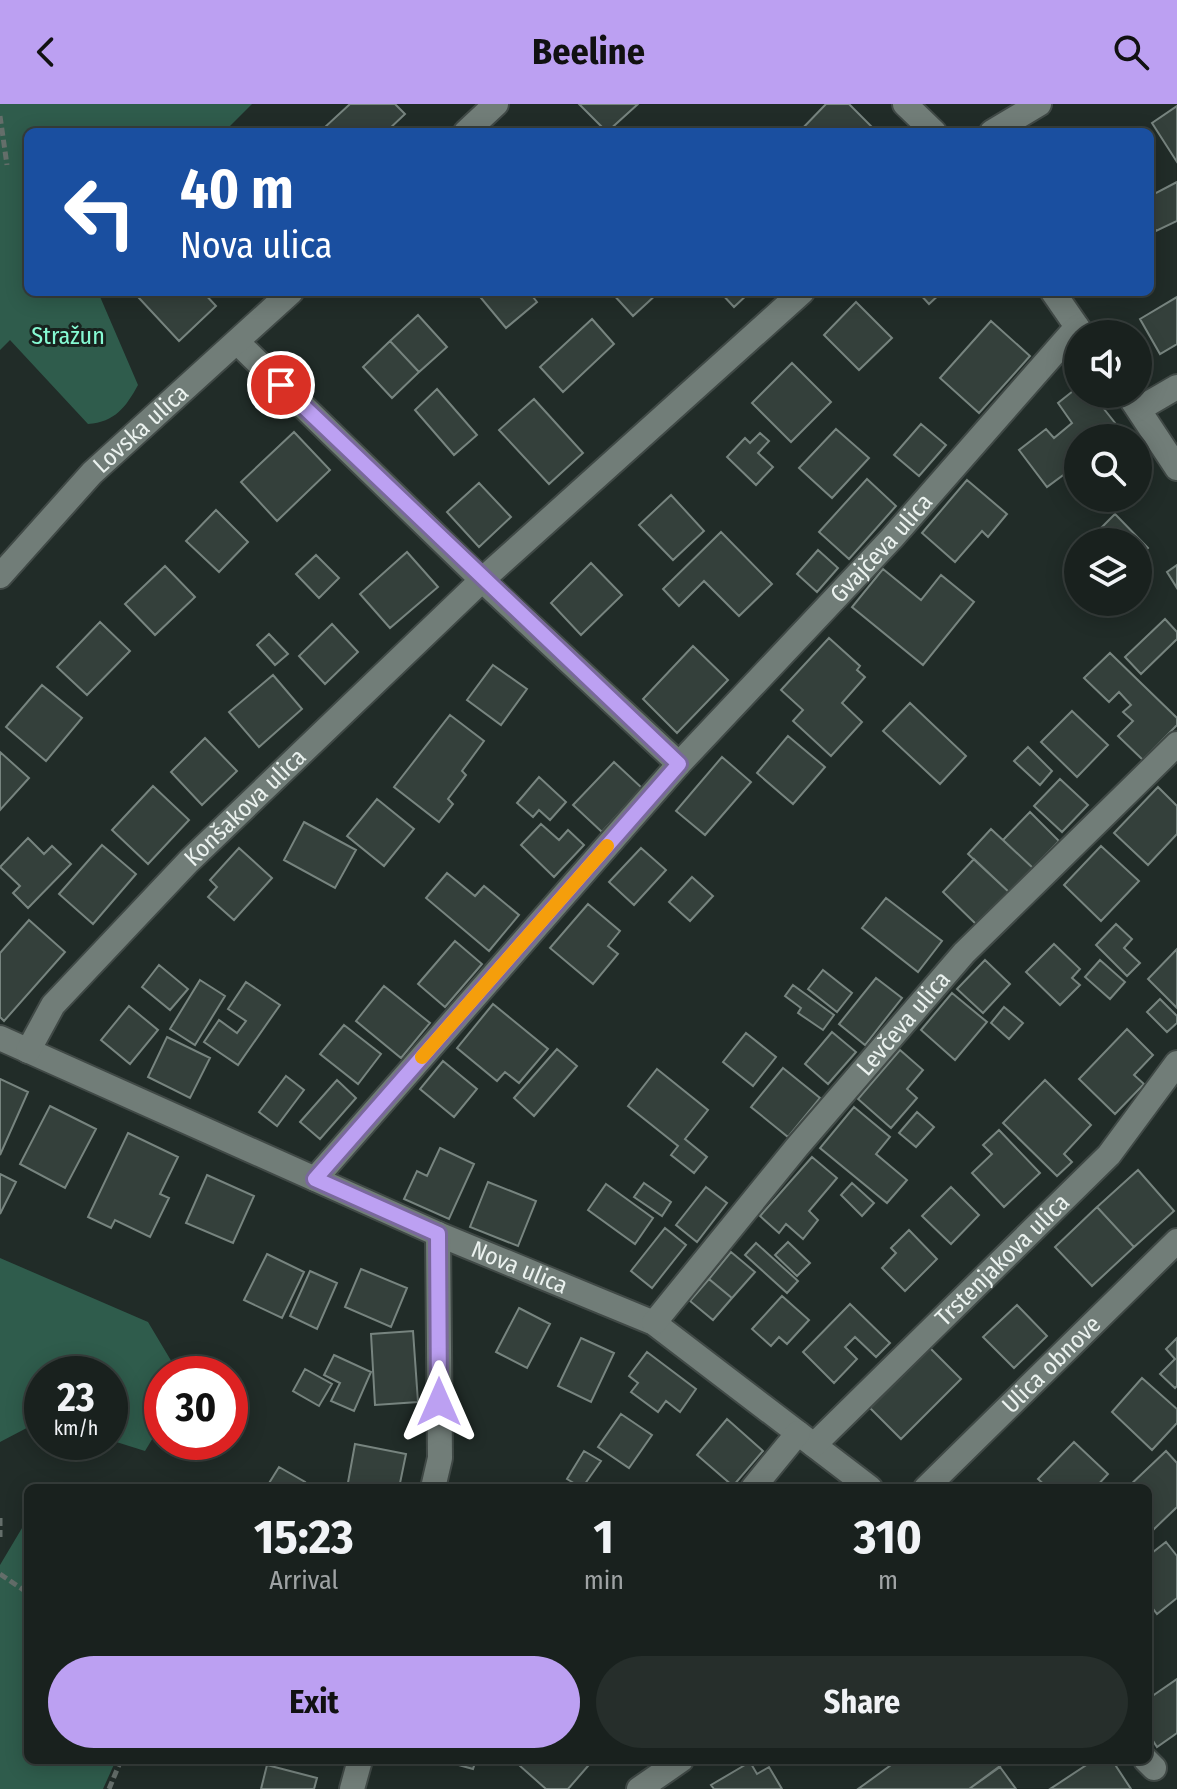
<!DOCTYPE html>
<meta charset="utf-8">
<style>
body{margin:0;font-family:"Fira Sans Condensed",sans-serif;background:#262e2b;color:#f1f3f6;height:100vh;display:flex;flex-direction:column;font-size:30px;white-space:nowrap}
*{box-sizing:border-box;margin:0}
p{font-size:26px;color:#9fa3a4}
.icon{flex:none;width:44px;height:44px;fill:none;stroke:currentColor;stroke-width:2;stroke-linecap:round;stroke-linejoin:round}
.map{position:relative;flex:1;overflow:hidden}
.sheet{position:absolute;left:24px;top:1380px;width:1128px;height:280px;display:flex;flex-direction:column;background:#19211e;border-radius:12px;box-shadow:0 4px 20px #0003,0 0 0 2px #373e3c}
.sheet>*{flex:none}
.banner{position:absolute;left:24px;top:24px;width:1130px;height:168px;border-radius:12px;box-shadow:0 4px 20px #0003,0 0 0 2px #373e3c;background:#1a4fa0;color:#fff;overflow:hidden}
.tools{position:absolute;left:1064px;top:216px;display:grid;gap:16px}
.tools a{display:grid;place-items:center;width:88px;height:88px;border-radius:50%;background:#19211e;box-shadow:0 4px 20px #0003,0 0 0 2px #373e3c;font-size:40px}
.speed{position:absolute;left:24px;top:1252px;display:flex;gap:16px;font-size:40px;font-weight:700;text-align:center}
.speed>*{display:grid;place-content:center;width:104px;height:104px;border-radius:50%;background:#19211e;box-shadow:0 4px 20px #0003,0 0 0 2px #373e3c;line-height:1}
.speed small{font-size:20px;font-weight:400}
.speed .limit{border:12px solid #d22;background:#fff;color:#111}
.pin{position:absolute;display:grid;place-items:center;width:68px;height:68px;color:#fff;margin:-34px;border:4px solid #fff;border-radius:50%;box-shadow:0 2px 8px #0007}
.me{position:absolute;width:88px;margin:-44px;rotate:0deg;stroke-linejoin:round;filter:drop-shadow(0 0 6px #0008)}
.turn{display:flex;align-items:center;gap:28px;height:168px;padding:0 24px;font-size:36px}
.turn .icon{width:104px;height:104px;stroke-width:2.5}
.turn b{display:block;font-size:56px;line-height:68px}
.eta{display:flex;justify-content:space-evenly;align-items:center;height:136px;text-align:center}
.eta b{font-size:48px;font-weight:700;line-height:56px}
.primary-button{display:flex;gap:16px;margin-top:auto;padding:16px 24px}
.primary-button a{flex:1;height:92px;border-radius:48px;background:#bca0f2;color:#111;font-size:32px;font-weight:700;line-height:92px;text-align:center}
.primary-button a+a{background:#262e2b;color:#f1f3f6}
header{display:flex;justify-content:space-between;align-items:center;height:104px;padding:0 24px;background:#bca0f2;color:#111;font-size:36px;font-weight:700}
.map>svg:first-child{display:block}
.green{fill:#2f5c4c}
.building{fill:#34403b;stroke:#77847f;stroke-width:2}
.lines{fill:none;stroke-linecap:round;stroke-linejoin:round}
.minor-casing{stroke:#404946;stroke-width:28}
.path{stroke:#646e6a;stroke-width:5;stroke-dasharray:8 4;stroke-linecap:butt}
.minor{stroke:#717d78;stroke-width:24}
.route-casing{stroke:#7a689d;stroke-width:20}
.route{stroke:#bca0f2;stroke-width:14}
.slow{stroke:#f59e0b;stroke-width:14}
.labels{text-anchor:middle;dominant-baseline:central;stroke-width:6;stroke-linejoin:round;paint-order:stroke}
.park-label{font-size:24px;fill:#86fad3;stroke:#18221e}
.street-label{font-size:24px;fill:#ebf2ef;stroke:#18221e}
</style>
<header><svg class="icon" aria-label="back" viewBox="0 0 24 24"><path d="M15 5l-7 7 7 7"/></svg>Beeline<svg class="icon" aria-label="search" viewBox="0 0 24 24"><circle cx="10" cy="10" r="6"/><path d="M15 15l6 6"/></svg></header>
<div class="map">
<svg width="1177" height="1685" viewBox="0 0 1177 1685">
<rect width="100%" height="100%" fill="#212c28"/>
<path class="green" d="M0,0H252L224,28H28V188H98L138,281C126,303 115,318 88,320L10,236L0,246Z
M0,1154L148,1218L179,1270H162V1319L145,1347L110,1336V1270H42V1316L0,1338Z
M28,1414V1656H116L103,1685H0V1461Z"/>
<path class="building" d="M350,0H395L405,10L386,28H329L325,23Z
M579,0H638L607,28Z
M826,0H849L874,25L799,28Z
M1177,2V58L1152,19Z
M1177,78V117L1156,127L1150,115V92Z
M145,188H203L216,202L179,237L139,194Z
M476,188H529L537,198L506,224Z
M611,188H659L633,212Z
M720,188H750L734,203Z
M918,188H942L929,200Z
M1177,193V240L1160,250L1140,215Z
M856,198L892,234L859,266L824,231Z
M418,211L447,243L419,268L390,237Z
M592,215L614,240L563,288L540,263Z
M991,217L1030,252L979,309L940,274Z
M390,237L419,268L392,294L363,263Z
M792,259L831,298L791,338L752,299Z
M1078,283V290H1092L1127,334H1078V360L1047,383L1019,346L1046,325L1054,334L1072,319L1058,299Z
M437,285L477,331L454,351L415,306Z
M534,295L583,349L549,380L499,326Z
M921,320L946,341L919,372L894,351Z
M836,325L869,354L832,394L799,364Z
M294,328L330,366L277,417L241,378Z
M760,329L769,337L758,349L773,363L756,381L727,353L745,334L750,339Z
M867,375L896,402L849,455L819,428Z
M967,376L1007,410L988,433L982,427L955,458L922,429Z
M479,379L511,413L479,443L447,408Z
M671,391L704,427L673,456L639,421Z
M216,406L248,438L219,468L186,437Z
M1115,410L1148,444L1138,454V438H1087Z
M721,428L772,480L739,512L704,477L679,502L663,485Z
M818,446L838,464L817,488L797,470Z
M407,448L438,483L390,524L360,490Z
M316,451L339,474L319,494L296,470Z
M591,459L622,491L581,531L551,499Z
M1177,461V484L1167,468Z
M165,462L195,493L155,531L125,500Z
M883,465L921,496L941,471L974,498L923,561L852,503Z
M1165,515L1177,528V535L1141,570L1125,553Z
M100,518L130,547L87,591L57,563Z
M332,520L358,548L325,580L299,552Z
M269,530L288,550L275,561L257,541Z
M829,534L860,562L857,566L865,573L842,599L862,618L831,652L793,617L803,606L781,586Z
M693,542L728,576L677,629L643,595Z
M1110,549L1177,614V621L1143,656L1118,632L1133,617L1123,608L1131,601L1119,588L1109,598L1084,574Z
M493,561L527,585L501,621L467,596Z
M273,571L302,605L259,643L229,608Z
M42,581L82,614L46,657L6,623Z
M910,599L966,652L940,680L883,627Z
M1072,607L1108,641L1077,673L1041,638Z
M450,611L484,637L462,667L466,671L448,695L453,700L439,718L394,683Z
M788,632L825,663L793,700L757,669Z
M205,634L237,667L202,701L171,668Z
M1028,643L1052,667L1040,681L1014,657Z
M0,648L29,674L0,706Z
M722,653L751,678L705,731L676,707Z
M614,658L642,684L602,728L573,701Z
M539,673L566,698L550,716L539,706L533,713L517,699Z
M1060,675L1088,701L1062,728L1034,702Z
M153,682L189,716L148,760L112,726Z
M1158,683L1177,702V730L1148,761L1114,729Z
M377,695L414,725L384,762L347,732Z
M1030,708L1059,737L1033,764L1003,736Z
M304,718L356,746L335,784L284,756Z
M541,720L559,736L568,726L584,741L554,773L521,741Z
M991,725L1033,764L1010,789L968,750Z
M28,734L44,750L52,742L71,760L28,804L13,789L20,782L0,763Z
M102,741L136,770L93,820L59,790Z
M1101,742L1139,777L1101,817L1064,781Z
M239,744L272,774L234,816L208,793L217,783L210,776Z
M641,744L666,766L634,801L609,778Z
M974,755L1010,789L978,822L943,788Z
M447,769L475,792L484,782L519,811L489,847L426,794Z
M692,773L713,792L690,817L669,798Z
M886,794L942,837L918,868L862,824Z
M588,800L620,827L608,842L618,850L593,880L550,844Z
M29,816L65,848L4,917L0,913V849Z
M1116,820L1132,835L1124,844L1140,859L1127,872L1096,841Z
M455,837L482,860L445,903L418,880Z
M1054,840L1080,865L1072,874L1080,881L1060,901L1026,868Z
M1177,845V904L1148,875Z
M985,856L1010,880L983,909L957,885Z
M1100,856L1125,878L1110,895L1085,873Z
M159,861L188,885L170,906L142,883Z
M823,866L852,889L837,908L808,885Z
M876,874L902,894L865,941L839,920Z
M200,876L225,892L195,941L170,925Z
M246,878L280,901L238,961L204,938L219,916L237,929L246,917L228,905Z
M793,881L834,911L823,926L798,909L801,904L785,892Z
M384,882L430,919L401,954L356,917Z
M952,889L987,918L955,956L921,926Z
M1160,895L1177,912V919L1167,928L1147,908Z
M493,900L548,945L519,979L505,968L497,977L457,944Z
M129,902L158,926L130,960L101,936Z
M1004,903L1023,919L1009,935L991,919Z
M344,921L381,950L358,980L320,950Z
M1127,925L1153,951L1134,971L1144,980L1115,1010L1079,975Z
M832,928L856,948L828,980L805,960Z
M746,929L776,953L753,982L723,958Z
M167,933L210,954L190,994L148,973Z
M557,945L577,962L534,1012L514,994Z
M900,946L923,966L907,985L917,994L891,1024L858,995Z
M443,957L477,985L454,1013L420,985Z
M783,964L820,994L788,1033L751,1003Z
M657,965L708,1006L685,1035L707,1053L694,1069L671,1051L678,1042L628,1002Z
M286,972L304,986L277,1022L259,1008Z
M0,975L28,988L0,1051Z
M337,976L356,994L320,1035L300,1018Z
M1045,976L1091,1021L1064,1050L1072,1058L1057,1072L1003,1019Z
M50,1002L96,1025L65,1084L20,1060Z
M854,1003L890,1033L876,1050L907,1076L887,1099L820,1044Z
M917,1008L934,1023L916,1043L899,1029Z
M999,1026L1040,1069L1004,1103L972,1069L992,1050L983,1041Z
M128,1029L178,1053L160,1090L169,1094L150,1133L115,1116L111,1124L88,1113Z
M440,1044L474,1060L449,1115L404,1095L417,1067L427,1072Z
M812,1053L837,1074L809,1107L818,1116L803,1135L786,1120L779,1129L760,1112Z
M1138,1066L1174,1107L1134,1143L1097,1103Z
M0,1070L16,1078L0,1110Z
M207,1071L254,1092L233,1139L186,1119Z
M488,1078L536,1097L518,1142L470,1123Z
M644,1079L671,1098L662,1112L634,1093Z
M852,1079L874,1099L862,1112L841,1091Z
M606,1080L653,1114L635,1140L588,1106Z
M706,1083L727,1099L697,1138L676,1121Z
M951,1083L979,1111L951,1140L922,1112Z
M1097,1103L1134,1143L1092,1182L1055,1143Z
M665,1124L686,1141L652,1184L631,1167Z
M909,1126L937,1155L905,1187L882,1164L896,1149L891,1144Z
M788,1138L810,1159L797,1172L775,1151Z
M756,1139L798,1177L787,1189L745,1151Z
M731,1148L755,1168L732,1194L709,1175Z
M267,1150L304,1168L282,1214L244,1196Z
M361,1165L407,1184L391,1223L345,1203Z
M310,1167L337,1179L317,1225L290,1212Z
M709,1175L732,1194L713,1216L690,1197Z
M782,1192L809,1216L787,1240L779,1233L771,1242L752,1225Z
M850,1200L890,1239L876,1253L855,1233L845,1243L857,1255L834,1279L803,1248Z
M1017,1201L1047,1232L1014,1264L983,1233Z
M519,1204L550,1220L527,1264L496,1248Z
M413,1227L418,1298L375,1301L371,1230Z
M581,1234L614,1249L591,1298L558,1282Z
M1177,1234V1282L1175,1284L1160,1270L1175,1255L1166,1245Z
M930,1244L961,1275L901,1335L870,1304Z
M647,1248L696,1285L680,1308L666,1297L658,1308L631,1288L638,1279L629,1272Z
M334,1251L371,1268L354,1307L331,1297L340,1279L324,1271Z
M305,1265L332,1280L319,1302L293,1287Z
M1142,1274L1177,1305V1319L1152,1346L1112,1308Z
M621,1310L652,1331L629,1364L598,1343Z
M727,1315L763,1347L733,1382L697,1351Z
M1074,1338L1108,1370L1095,1384H1048L1038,1375Z
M355,1340L406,1350L399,1384H347Z
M584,1347L601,1357L582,1384L567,1375Z
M1166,1347L1177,1359V1403L1152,1427L1148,1423V1384H1127Z
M279,1363L305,1378L302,1384H266Z
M1166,1438L1177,1452V1494L1157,1510L1148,1498V1452Z
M1177,1575V1629L1157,1643L1148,1629V1595Z
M456,1656H476L473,1665L455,1660Z
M525,1656H582L588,1662L568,1685H546L520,1662Z
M898,1656H1008L969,1685H858Z
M1094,1656H1112L1131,1685H1050Z
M750,1658L757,1670L769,1663L782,1685H714L711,1681Z
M267,1661L317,1674L314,1685H261Z
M1000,1663L1016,1685H969Z"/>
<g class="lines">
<defs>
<g id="minor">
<path d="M905,0L934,28"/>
<path d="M466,28L496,0"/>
<path d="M992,28L1039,0"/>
<path d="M1053,188L1082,230"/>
<path d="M237,238L482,476L679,660"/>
<path d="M1128,290L1177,364"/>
<path d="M1139,305L1177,283"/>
<path id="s1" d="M0,472L92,369L291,188"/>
<path id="s2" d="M0,934L438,1130L654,1219L870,1384"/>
<path id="s3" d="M28,947L53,901L188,758L482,476L802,188"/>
<path id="s4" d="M315,1075L679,660L892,434L1077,223"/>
<path id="s5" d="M654,1219L797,1043L964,849L1177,640"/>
<path id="s6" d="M814,1341L1109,1051L1177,959"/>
<path d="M433,1384L440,1354L438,1130"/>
<path d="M753,1384L798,1329"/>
<path id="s7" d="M926,1384L1177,1137"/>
<path d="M1146,1656L1154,1664"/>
<path d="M352,1685L360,1656"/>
<path d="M639,1685L681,1656"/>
</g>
</defs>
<use href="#minor" class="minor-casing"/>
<path class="path" d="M0,12L7,61
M0,1414V1433
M0,1470L28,1489
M109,1685L121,1656"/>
<use href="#minor" class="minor"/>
</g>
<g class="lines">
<defs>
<path id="route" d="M281,281L679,660L315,1075L438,1130L439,1298"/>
</defs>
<use href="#route" class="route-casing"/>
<use href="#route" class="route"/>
<path class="slow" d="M422,953L607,742"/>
</g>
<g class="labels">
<g class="park-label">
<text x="68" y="232">Stražun</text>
</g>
<g class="street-label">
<text stroke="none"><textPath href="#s1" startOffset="204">Lovska ulica</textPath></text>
<text stroke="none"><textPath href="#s4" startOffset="848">Gvajčeva ulica</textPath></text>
<text stroke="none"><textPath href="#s3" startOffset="328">Konšakova ulica</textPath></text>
<text stroke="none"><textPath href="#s5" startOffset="390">Levčeva ulica</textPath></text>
<text stroke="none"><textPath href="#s6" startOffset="264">Trstenjakova ulica</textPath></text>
<text stroke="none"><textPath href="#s2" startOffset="568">Nova ulica</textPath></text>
<text stroke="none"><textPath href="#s7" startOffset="176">Ulica obnove</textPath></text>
</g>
</g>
</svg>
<div class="tools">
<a><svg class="icon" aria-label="sound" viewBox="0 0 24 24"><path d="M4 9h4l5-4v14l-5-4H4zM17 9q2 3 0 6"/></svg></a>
<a><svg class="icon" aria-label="search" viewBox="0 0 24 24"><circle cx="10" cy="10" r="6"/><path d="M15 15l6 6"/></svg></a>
<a><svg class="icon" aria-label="layers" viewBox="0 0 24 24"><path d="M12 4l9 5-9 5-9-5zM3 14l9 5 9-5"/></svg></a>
</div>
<div class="speed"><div>23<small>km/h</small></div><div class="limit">30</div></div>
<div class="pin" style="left:281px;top:281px;background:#d93025"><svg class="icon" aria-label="arrive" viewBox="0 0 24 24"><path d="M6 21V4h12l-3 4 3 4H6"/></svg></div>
<svg class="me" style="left:439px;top:1298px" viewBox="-20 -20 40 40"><path d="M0-17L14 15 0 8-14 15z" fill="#bca0f2" stroke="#fff" stroke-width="4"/></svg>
<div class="banner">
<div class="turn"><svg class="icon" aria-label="left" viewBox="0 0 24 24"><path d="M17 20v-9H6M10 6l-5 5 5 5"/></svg><div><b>40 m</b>Nova ulica</div></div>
</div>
<section class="sheet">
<div class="eta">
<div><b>15:23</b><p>Arrival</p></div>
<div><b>1</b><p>min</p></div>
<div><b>310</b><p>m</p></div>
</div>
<div class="primary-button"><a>Exit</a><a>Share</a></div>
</section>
</div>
